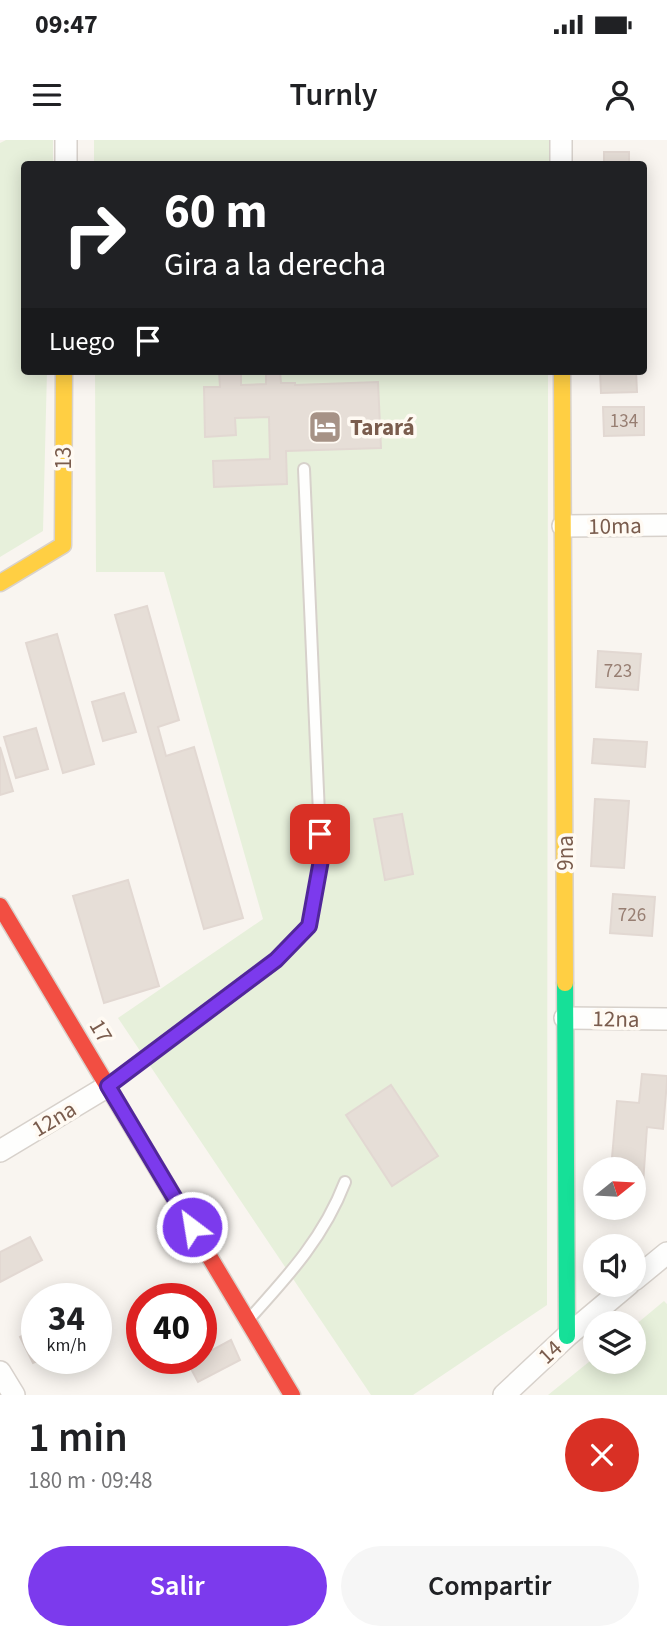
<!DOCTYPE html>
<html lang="es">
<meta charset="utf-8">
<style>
body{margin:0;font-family:"Source Sans 3",sans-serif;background:#f6f6f6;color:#202124;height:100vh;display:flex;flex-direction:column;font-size:26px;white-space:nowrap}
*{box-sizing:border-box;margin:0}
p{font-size:23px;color:#757577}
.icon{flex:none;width:38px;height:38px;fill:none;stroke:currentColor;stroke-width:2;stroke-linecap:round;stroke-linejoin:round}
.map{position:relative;height:1255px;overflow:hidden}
.sheet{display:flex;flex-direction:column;background:#fff;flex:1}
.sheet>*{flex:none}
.hud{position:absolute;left:21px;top:21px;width:626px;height:214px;border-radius:7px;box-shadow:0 4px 18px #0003;background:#202124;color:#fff;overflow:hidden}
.needle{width:46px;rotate:72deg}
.tools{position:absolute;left:583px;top:1017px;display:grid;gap:14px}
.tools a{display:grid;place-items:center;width:63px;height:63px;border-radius:50%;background:#fff;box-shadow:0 4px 18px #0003;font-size:35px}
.speed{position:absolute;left:21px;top:1143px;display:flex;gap:14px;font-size:35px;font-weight:700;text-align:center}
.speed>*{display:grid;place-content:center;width:91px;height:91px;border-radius:50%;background:#fff;box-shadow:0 4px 18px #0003;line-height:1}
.speed small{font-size:18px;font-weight:400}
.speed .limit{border:10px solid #d22;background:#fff;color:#111}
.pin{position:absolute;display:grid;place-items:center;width:60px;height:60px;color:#fff;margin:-30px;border-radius:14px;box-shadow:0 4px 10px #0006}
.me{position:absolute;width:77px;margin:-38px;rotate:329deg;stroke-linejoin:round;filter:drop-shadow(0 0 5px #0008)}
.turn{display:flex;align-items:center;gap:24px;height:147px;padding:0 28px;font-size:32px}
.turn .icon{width:91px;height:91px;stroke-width:2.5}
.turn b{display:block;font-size:49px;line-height:60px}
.then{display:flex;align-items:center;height:66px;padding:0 28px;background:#0003;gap:14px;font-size:26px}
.round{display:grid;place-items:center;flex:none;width:74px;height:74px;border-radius:37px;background:#f6f6f6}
.summary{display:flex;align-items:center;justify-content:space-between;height:119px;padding:0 28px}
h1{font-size:42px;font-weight:600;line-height:52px}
.button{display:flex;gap:14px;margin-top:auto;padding:14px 28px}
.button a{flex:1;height:80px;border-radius:42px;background:#7c3aed;color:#fff;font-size:28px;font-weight:600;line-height:80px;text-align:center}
.button a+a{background:#f6f6f6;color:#202124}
.status{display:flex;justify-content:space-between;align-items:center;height:49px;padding:0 35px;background:#fff;direction:ltr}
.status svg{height:19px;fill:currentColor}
header{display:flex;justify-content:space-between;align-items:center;height:91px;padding:0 28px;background:#fff;font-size:32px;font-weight:600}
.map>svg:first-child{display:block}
.green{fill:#e7f0db}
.building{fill:#e6ded7;stroke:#e2d8d2;stroke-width:2}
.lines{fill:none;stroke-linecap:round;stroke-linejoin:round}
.lane-casing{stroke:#d7d1cb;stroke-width:14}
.street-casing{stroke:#d7d1cb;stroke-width:24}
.fast-casing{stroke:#d9d2cb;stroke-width:19}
.slow-casing{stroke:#d9d2cb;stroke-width:19}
.jam-casing{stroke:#d9d2cb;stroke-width:19}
.lane{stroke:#fefefd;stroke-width:10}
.street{stroke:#fefefd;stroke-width:21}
.fast{stroke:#16e098;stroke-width:16}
.slow{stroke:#ffcf43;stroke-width:16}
.jam{stroke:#f24e42;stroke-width:16}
.route-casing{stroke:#51269a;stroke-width:18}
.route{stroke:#7c3aed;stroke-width:12}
.labels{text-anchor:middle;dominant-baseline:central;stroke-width:7;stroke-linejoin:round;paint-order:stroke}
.number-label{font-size:19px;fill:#977e72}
.poi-label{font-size:23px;font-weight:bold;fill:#7a5c4d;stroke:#fffaf3;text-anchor:start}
.street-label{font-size:23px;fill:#7a5c4d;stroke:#fffaf3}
</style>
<div class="status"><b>09:47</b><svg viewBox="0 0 49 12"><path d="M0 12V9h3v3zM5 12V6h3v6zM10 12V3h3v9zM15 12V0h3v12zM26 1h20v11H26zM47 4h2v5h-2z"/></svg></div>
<header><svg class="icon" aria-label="menu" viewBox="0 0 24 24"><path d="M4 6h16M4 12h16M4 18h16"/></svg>Turnly<svg class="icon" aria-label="person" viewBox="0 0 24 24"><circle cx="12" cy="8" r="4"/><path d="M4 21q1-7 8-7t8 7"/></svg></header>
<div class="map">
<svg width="667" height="1255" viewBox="0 0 667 1255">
<rect width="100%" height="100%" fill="#f9f5f0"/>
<path class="green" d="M6,0H53V24H24V231H47L43,391L0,417V3Z
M94,0H549V24H94Z
M95,231H548L547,1165L413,1255H371L118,878L263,779L164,432H96Z
M664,1161L667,1164V1255H548L595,1217V1222H634V1186Z"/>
<path class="building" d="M604,12H629V24H604Z
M219,231H241V245L266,244V231H280L281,243H295V245L378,242L381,308L286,311L287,344L214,347L213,321L270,319L269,277L235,278L236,295L205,297L204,247H220Z
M600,231H636L637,252L601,253Z
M603,267H644V295L604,296Z
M147,466L179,580L158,587L166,616L194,607L243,778L204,789L115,475Z
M57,494L94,624L63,633L26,503Z
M598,511L641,514L638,550L596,547Z
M124,553L136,592L103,601L92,562Z
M36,588L48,629L16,638L4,597Z
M594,599L647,602L645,627L592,623Z
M0,607L13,651L0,655Z
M595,659L629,661L624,728L591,726Z
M402,674L413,734L385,740L374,679Z
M128,740L159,846L104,863L73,756Z
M613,754L655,757L652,796L610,793Z
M642,934L667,936V941L663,989L647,987L642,1058L634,1057V1029H611L617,961L639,963Z
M391,945L438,1016L392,1046L346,975Z
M30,1097L42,1120L0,1142V1112Z
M201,1171L212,1192L201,1198Z
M37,1188V1218H44L33,1223L20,1197Z
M231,1200L240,1220L198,1242L188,1223L201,1218V1216Z"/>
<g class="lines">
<defs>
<path id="lane" d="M109,946L276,820L309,786L321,720L304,329
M250,1178C289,1135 324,1097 345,1042"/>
<path id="street" d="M561,0V24
M66,24V0
M563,386L667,385
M565,878L667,879
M0,1011L108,946
M634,1140L667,1113
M0,1232L14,1255
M504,1255L567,1196L629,1144"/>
<path id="fast" d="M565,843L567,1196"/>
<path id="slow" d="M562,231L565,843
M0,443L63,405L64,231"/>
<path id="jam" d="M0,766L292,1255"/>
</defs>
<use href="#lane" class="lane-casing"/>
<use href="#street" class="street-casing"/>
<use href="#fast" class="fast-casing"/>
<use href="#slow" class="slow-casing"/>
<use href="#jam" class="jam-casing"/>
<use href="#lane" class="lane"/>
<use href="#street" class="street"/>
<use href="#fast" class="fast"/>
<use href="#slow" class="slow"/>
<use href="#jam" class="jam"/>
</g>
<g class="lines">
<defs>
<path id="route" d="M192,1087L108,946L276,820L309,786L321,720L320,694"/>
</defs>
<use href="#route" class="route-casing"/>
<use href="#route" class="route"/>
</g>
<defs>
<symbol id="hotel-square" viewBox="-11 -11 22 22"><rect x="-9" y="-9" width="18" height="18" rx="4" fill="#a69286" stroke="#fffaf3"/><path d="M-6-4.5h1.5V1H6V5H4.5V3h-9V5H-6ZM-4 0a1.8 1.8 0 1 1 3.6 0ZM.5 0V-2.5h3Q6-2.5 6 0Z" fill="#fff"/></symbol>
</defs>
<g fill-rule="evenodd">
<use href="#hotel-square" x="306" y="268" width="38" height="38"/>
</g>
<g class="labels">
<g class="number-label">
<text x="624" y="281">134</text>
<text x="618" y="531">723</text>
<text x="632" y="775">726</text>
</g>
<g class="poi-label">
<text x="350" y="287">Tarará</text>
</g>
<g class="street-label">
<text transform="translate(63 318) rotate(-90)">13</text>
<text transform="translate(615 386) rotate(-1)">10ma</text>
<text transform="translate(565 713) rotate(-90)">9na</text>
<text transform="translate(616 879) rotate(1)">12na</text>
<text transform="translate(101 891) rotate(59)">17</text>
<text transform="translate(54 979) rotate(-31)">12na</text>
<text transform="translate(550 1212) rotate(-43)">14</text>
</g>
</g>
</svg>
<div class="tools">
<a><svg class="needle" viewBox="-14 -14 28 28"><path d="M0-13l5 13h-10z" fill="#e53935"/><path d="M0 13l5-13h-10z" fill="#757577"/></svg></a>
<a><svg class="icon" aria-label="sound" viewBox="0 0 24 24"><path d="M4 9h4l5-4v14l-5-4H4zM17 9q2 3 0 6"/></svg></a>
<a><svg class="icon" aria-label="layers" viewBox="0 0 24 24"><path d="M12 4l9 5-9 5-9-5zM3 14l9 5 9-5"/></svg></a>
</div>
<div class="speed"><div>34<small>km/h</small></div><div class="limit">40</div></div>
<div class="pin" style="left:320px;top:694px;background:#d93025"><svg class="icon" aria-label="arrive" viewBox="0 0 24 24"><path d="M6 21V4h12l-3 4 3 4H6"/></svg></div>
<svg class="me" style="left:192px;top:1087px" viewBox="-20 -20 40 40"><circle r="17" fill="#7c3aed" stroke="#fff" stroke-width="3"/><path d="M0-11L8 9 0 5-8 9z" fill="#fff"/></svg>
<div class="hud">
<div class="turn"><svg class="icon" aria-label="right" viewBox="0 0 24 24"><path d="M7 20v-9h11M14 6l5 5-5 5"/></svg><div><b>60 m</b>Gira a la derecha</div></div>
<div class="then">Luego<svg class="icon" aria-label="arrive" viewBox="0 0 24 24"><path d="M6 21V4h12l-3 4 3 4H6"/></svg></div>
</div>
</div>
<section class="sheet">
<div class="summary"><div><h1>1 min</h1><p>180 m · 09:48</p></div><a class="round" style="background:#d93025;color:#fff"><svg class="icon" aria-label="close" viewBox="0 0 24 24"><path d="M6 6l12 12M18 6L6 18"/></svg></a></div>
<div class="button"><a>Salir</a><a>Compartir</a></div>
</section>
